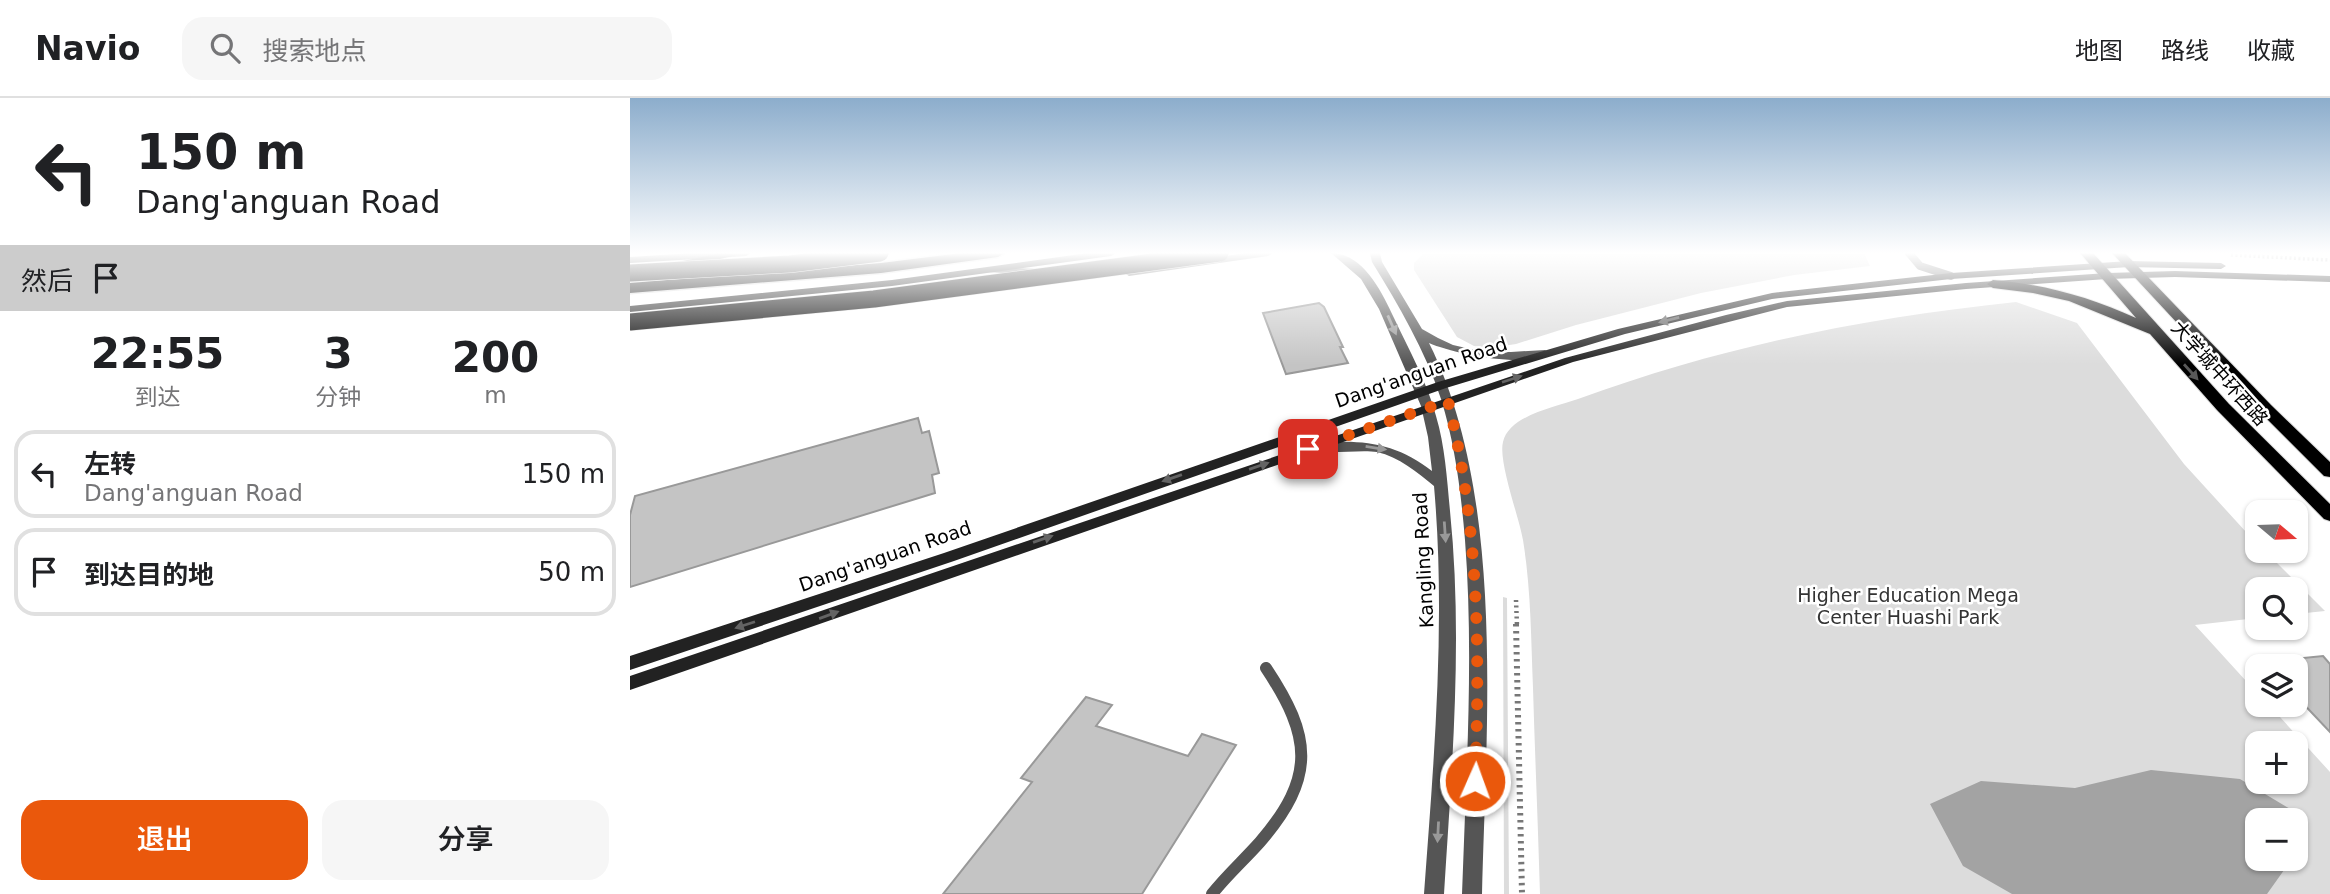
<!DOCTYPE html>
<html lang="zh">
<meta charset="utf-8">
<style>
body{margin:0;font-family:"DejaVu Sans","Noto Sans SC",sans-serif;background:#f6f6f6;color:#202124;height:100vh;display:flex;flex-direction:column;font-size:26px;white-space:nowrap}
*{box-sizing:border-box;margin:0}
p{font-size:23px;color:#757577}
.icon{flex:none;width:38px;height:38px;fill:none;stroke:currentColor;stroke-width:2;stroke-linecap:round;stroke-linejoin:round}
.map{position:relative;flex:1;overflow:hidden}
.panel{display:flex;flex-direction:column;background:#fff;width:630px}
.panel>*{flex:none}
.top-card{background:#fff;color:#202124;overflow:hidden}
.needle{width:46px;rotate:109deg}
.tools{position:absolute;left:1615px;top:402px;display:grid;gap:14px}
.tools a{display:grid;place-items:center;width:63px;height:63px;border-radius:14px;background:#fff;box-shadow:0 2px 5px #0004;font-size:35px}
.pin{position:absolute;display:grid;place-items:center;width:60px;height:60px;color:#fff;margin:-30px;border-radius:14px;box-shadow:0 4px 10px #0006}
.me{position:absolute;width:77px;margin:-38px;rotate:2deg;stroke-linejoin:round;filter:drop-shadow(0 0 5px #0008)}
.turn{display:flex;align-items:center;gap:24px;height:147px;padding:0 21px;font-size:32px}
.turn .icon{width:91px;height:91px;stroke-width:2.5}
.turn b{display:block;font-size:49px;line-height:60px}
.then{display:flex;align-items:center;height:66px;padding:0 21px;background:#0003;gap:14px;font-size:26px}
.eta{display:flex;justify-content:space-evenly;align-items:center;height:119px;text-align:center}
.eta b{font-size:42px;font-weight:600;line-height:49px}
.action{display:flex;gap:14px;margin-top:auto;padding:14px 21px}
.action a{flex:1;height:80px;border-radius:21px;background:#ea580c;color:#fff;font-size:28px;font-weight:600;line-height:80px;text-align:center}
.action a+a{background:#f6f6f6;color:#202124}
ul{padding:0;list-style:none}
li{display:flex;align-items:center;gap:21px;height:88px;margin:0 14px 10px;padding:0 7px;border:4px solid #e0e0e0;border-radius:21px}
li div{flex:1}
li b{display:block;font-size:26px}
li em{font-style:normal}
header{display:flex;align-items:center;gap:42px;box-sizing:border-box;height:98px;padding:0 35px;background:#fff;border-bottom:2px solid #e0e0e0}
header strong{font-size:33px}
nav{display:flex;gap:38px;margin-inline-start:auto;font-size:24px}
.search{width:490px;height:63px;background:#f6f6f6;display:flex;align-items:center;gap:18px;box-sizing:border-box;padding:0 24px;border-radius:21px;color:#757577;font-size:26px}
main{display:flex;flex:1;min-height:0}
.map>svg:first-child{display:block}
.green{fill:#dcdcdc;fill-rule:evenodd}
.water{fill:#a3a3a3}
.building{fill:#c4c4c4;stroke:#999;stroke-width:2}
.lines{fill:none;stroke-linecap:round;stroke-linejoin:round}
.primary-casing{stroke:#dbdbdb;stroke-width:2}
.motorway-casing{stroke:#dbdbdb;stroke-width:3}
.path-far2{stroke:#777;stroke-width:3.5;stroke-dasharray:2 2.5;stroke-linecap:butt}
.path-far1{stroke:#777;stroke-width:4.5;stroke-dasharray:2 3.5;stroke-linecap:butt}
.path{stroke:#777;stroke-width:6;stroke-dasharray:2.5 4.5;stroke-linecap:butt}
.service-far1{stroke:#555;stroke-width:8}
.service{stroke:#555;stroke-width:12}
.tertiary{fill:#555;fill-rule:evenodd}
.secondary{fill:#222;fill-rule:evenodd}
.primary{fill:#000;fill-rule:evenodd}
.motorway{fill:#000;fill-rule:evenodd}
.motorway-bridge-casing{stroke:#dbdbdb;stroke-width:18;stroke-linecap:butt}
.motorway-bridge{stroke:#000;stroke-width:17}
.oneway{fill:#646464}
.oneway2{fill:#999}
.oneway3{fill:#595959}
.route{stroke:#ea580c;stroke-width:12;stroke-dasharray:0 21.6}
.labels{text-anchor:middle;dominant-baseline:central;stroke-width:5;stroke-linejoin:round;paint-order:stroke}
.street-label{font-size:19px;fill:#000;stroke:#fff}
.park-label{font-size:19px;fill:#333;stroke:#fff}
</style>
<header>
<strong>Navio</strong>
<div class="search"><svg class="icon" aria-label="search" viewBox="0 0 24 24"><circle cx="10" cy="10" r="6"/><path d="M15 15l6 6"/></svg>搜索地点</div>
<nav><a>地图</a><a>路线</a><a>收藏</a></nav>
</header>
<main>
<section class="panel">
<div class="top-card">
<div class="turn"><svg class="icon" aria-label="left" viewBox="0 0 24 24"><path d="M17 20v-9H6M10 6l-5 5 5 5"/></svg><div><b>150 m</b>Dang'anguan Road</div></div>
<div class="then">然后<svg class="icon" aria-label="arrive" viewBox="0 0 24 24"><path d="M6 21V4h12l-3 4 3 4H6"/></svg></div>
</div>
<div class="eta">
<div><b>22:55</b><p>到达</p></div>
<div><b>3</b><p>分钟</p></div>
<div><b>200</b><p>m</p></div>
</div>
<ul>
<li><svg class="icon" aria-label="left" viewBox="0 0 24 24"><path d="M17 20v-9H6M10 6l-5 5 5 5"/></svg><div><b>左转</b><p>Dang'anguan Road</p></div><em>150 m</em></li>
<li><svg class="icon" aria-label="arrive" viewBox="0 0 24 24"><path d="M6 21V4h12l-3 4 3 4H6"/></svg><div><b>到达目的地</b></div><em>50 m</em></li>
</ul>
<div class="action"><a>退出</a><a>分享</a></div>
</section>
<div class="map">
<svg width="1700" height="796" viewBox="0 0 1700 796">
<rect width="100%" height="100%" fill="#fff"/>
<path class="green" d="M794,155H1234L1240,168L1164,177L1071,195L946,227L886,246L859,250L844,248L827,239L784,172V165Z
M1386,204L1447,225L1554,366L1627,446L1628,453H1635L1695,513L1666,516V492H1628L1627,520L1565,527L1627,595L1628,607H1639L1700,674V796H910C908,727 905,658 903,590C901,540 901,491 893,442C889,419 868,363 873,344C879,317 926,309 948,301C1094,248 1233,220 1386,204ZM1628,646H1666V684H1628ZM1628,723H1666V761H1628Z
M873,499L877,500L879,796H874Z"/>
<path class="water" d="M1521,672L1610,681L1672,718L1666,755V723H1628V761H1662L1637,796H1382L1333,768L1300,706L1351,683L1445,690Z"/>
<path class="building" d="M689,205L694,209L713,249H710L718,265L656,276L633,215Z
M288,320L292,335L299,333L309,375L302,377L305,395L0,489V417L5,398Z
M1693,558L1700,566V634L1666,598V569H1638L1634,564Z
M456,599L482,607L466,628L558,658L572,636L606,647L512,796H313L402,684L391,680Z"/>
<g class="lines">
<defs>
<path id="primary" d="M91,155L106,157L52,171L46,167L48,164Z
M1450,155H1463L1599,306L1700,406V423L1694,421L1587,312L1520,236L1439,203L1403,195L1363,190L1357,186L1363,182C1413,186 1460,199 1506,220Z
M1482,155H1495L1641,307L1700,364V379L1694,378L1629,313Z"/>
<path id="motorway" d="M331,155H375L368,159L251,175L0,195V185L251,165Z"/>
</defs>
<use href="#primary" class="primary-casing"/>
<use href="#motorway" class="motorway-casing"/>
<path class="path-far2" d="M1601,157L1700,162"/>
<path class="path-far1" d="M886,502L887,528"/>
<path class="path" d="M886,526L892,796"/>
<path class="service-far1" d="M1279,155L1290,168L1321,178"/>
<path class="service" d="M582,796C597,777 614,762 630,744C686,679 682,639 636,570"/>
<path class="tertiary" d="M616,155H643L638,158L499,178L494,175L499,172Z
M701,155C733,155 752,194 764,220C779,252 797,284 806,318C815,348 817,381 820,413C833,540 822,668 814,796H794C804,660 816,524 804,388C787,374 769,359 747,354C730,351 686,358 676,350C683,344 694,345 703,344C740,342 772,349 802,373L798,339L791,308L749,211L731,181Z
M740,155H750L752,164L792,231L808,240L823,247L849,253L881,254L915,252L921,255C898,271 824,256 799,245C876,399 856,627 852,796H832C836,678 844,559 835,442C831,394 825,346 811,301C795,252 769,208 742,164Z
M361,169L409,171L414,174L409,177L357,174L356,172Z"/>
<path class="secondary" d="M63,155H121L116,158L0,165V159Z
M458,155H486L481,158L262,188L0,214V208L262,182Z
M1499,163L1591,165L1596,168L1591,171L1499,169L1321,181L1142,201L995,236L816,290L324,463L0,572V558L314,455L808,284L988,231L1142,195L1321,175Z
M1545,173L1700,178V184L1545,179L1477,181L1336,191L1157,209L943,264L0,592V578L935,260L1096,217L1157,203L1336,185L1477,175Z"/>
<use href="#primary" class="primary"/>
<use href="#motorway" class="motorway"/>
<defs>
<path id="motorway-bridge" d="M0,175L160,166L250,155
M0,224L244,201L590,155"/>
</defs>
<use href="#motorway-bridge" class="motorway-bridge-casing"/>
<use href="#motorway-bridge" class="motorway-bridge"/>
</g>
<defs><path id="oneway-solid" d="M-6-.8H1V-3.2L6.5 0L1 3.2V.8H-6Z" transform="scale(1.75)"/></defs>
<g class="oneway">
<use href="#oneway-solid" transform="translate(1039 222) rotate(166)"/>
<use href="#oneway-solid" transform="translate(882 281) rotate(-18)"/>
<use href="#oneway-solid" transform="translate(629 368) rotate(-19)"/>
<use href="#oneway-solid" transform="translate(542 380) rotate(161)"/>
<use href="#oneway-solid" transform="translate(413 441) rotate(-19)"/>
<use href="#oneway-solid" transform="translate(199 517) rotate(-20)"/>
<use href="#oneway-solid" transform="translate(115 527) rotate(162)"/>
</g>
<g class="oneway2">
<use href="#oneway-solid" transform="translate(762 227) rotate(66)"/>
<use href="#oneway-solid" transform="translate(746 350) rotate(9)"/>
<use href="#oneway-solid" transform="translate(815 434) rotate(86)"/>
<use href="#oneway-solid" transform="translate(808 734) rotate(93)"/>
</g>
<use class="oneway3" href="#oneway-solid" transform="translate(1561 274) rotate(48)"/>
<linearGradient id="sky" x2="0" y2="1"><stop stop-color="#8cadcc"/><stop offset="0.58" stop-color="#fff"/><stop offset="1" stop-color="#fff" stop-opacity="0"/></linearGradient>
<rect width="1700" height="267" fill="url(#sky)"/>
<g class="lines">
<path class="route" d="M678,351L818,303C849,428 850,555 845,683"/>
</g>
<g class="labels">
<g class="street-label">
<text transform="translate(791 274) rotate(-19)">Dang'anguan Road</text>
<text transform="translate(1590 275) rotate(48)">大学城中环西路</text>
<text transform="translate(255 458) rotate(-19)">Dang'anguan Road</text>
<text transform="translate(793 462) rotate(-93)">Kangling Road</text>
</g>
<g class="park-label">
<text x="1278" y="497">Higher Education Mega<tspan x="1278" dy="22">Center Huashi Park</tspan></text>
</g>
</g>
</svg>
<div class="tools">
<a><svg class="needle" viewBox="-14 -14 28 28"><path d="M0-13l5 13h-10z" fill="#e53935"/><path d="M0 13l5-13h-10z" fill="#757577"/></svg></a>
<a><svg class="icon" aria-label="search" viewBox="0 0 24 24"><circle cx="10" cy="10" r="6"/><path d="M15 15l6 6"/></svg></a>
<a><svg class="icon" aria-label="layers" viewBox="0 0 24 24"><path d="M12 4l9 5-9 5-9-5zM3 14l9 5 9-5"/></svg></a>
<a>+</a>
<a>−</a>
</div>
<div class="pin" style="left:678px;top:351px;background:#d93025"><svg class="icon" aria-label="arrive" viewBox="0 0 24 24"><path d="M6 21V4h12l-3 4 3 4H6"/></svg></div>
<svg class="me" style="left:845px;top:683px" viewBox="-20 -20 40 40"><circle r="17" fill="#ea580c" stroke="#fff" stroke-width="3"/><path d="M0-11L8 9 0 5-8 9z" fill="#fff"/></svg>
</div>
</main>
